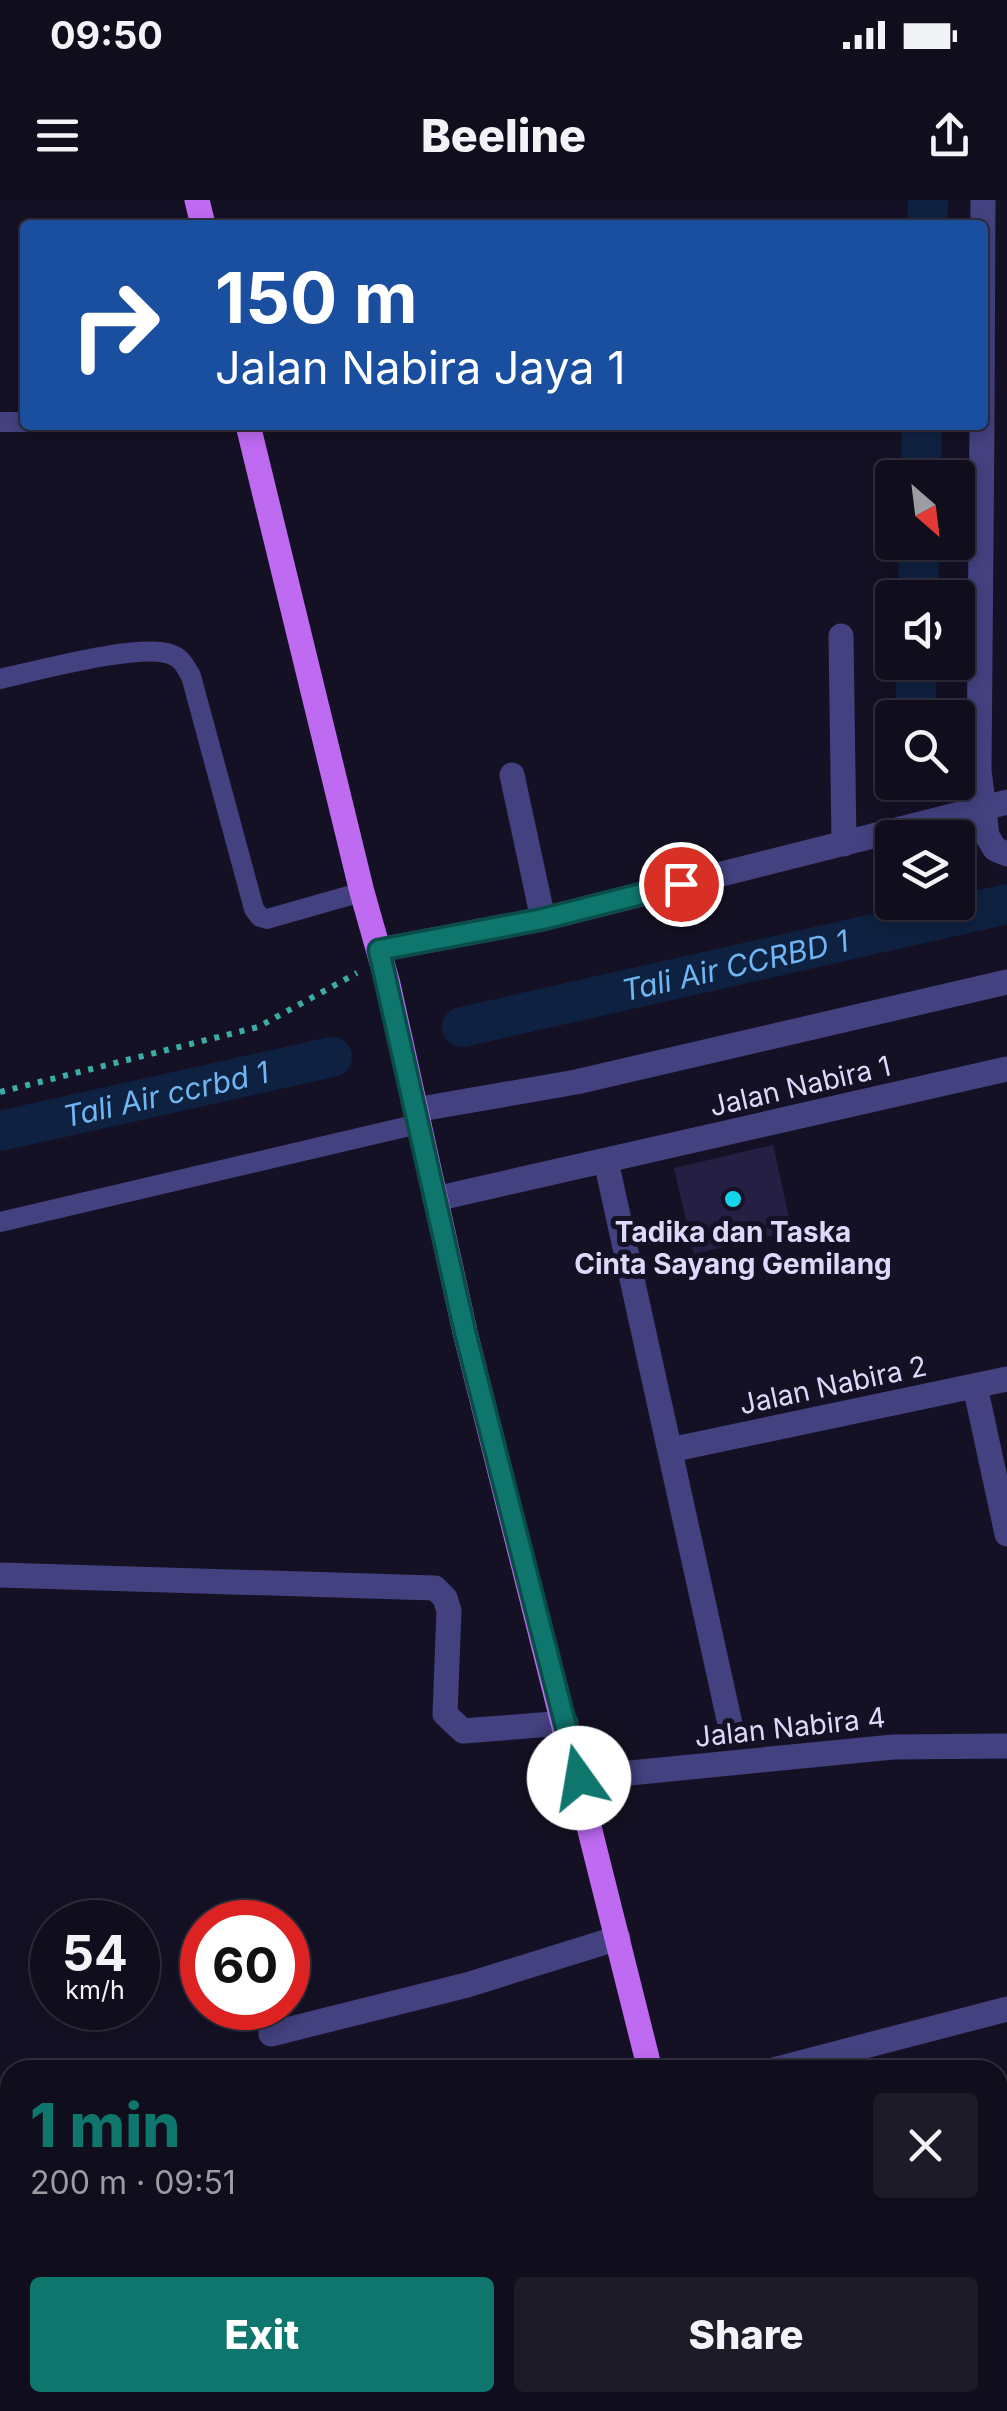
<!DOCTYPE html>
<meta charset="utf-8">
<style>
body{margin:0;font-family:Inter,sans-serif;background:#1e1b29;color:#f1f3f6;height:100vh;display:flex;flex-direction:column;font-size:38px;white-space:nowrap}
*{box-sizing:border-box;margin:0}
p{font-size:32px;color:#9c9ca3}
.icon{flex:none;width:55px;height:55px;fill:none;stroke:currentColor;stroke-width:2;stroke-linecap:round;stroke-linejoin:round}
.map{position:relative;flex:1;overflow:hidden}
.side{position:absolute;left:0px;top:1860px;width:1008px;height:352px;display:flex;flex-direction:column;background:#100d1c;border-radius:30px 30px 0 0;box-shadow:0 5px 15px #0003,0 0 0 2px #302d3b}
.side>*{flex:none}
.banner{position:absolute;left:20px;top:20px;width:968px;height:210px;border-radius:10px;box-shadow:0 5px 15px #0003,0 0 0 2px #302d3b;background:#1a4fa0;color:#fff;overflow:hidden}
.needle{width:65px;rotate:152deg}
.buttons{position:absolute;left:875px;top:260px;display:grid;gap:20px}
.buttons a{display:grid;place-items:center;width:100px;height:100px;border-radius:10px;background:#100d1c;box-shadow:0 5px 15px #0003,0 0 0 2px #302d3b;font-size:50px}
.speed{position:absolute;left:30px;top:1700px;display:flex;gap:20px;font-size:50px;font-weight:700;text-align:center}
.speed>*{display:grid;place-content:center;width:130px;height:130px;border-radius:50%;background:#100d1c;box-shadow:0 5px 15px #0003,0 0 0 2px #302d3b;line-height:1}
.speed small{font-size:25px;font-weight:400}
.speed .limit{border:15px solid #d22;background:#fff;color:#111}
.pin{position:absolute;display:grid;place-items:center;width:85px;height:85px;color:#fff;margin:-42px;border:5px solid #fff;border-radius:50%;box-shadow:0 2px 10px #0007}
.me{position:absolute;width:110px;margin:-55px;rotate:347deg;stroke-linejoin:round;filter:drop-shadow(0 0 8px #0008)}
.turn{display:flex;align-items:center;gap:35px;height:210px;padding:0 30px;font-size:45px}
.turn .icon{width:130px;height:130px;stroke-width:2.5}
.turn b{display:block;font-size:70px;line-height:85px}
.round{display:grid;place-items:center;flex:none;width:105px;height:105px;border-radius:10px;background:#1e1b29}
.overview{display:flex;align-items:center;justify-content:space-between;height:170px;padding:0 30px}
h1{font-size:60px;font-weight:800;line-height:75px;color:#0f766e}
.button{display:flex;gap:20px;margin-top:auto;padding:20px 30px}
.button a{flex:1;height:115px;border-radius:10px;background:#0f766e;color:#fff;font-size:40px;font-weight:800;line-height:115px;text-align:center}
.button a+a{background:#1e1b29;color:#f1f3f6}
.status{display:flex;justify-content:space-between;align-items:center;height:70px;padding:0 50px;background:#100d1c;direction:ltr}
.status svg{height:28px;fill:currentColor}
header{display:flex;justify-content:space-between;align-items:center;height:130px;padding:0 30px;background:#100d1c;font-size:45px;font-weight:800}
.map>svg:first-child{display:block}
.lines{fill:none;stroke-linecap:round;stroke-linejoin:round}
.canal{stroke:#0f2140;stroke-width:40}
.building{fill:#261f44}
.path{stroke:#3bada6;stroke-width:6;stroke-dasharray:5 8;stroke-linecap:butt}
.lane{stroke:#43417f;stroke-width:20}
.street{stroke:#43417f;stroke-width:25}
.primary{stroke:#be6af1;stroke-width:25}
.route-casing{stroke:#0a4d48;stroke-width:25}
.route{stroke:#0f766e;stroke-width:18}
.poi-dot{fill:#16d5ea;stroke:#151125;stroke-width:4}
.labels{text-anchor:middle;dominant-baseline:central;stroke-width:10;stroke-linejoin:round;paint-order:stroke}
.street-label{font-size:28px;fill:#ddd9fb;stroke:#151125}
.poi-label{font-size:28px;font-weight:bold;fill:#ddd9fb;stroke:#151125}
.water-label{font-size:30px;font-style:italic;fill:#70b6f2;stroke:#151125}
</style>
<div class="status"><b>09:50</b><svg viewBox="0 0 49 12"><path d="M0 12V9h3v3zM5 12V6h3v6zM10 12V3h3v9zM15 12V0h3v12zM26 1h20v11H26zM47 4h2v5h-2z"/></svg></div>
<header><svg class="icon" aria-label="menu" viewBox="0 0 24 24"><path d="M4 6h16M4 12h16M4 18h16"/></svg>Beeline<svg class="icon" aria-label="share" viewBox="0 0 24 24"><path d="M12 15V3M7 8l5-5 5 5M5 13v7h14v-7"/></svg></header>
<div class="map">
<svg width="1007" height="2211" viewBox="0 0 1007 2211">
<rect width="100%" height="100%" fill="#151125"/>
<g class="lines">
<g class="canal">
<path d="M927,25L928,0"/>
<path d="M921,278L922,225"/>
<path d="M918,398L919,342"/>
<path d="M915,518L917,462"/>
<path id="s1" d="M462,827L1007,704"/>
<path id="s2" d="M0,931L332,857"/>
</g>
</g>
<path class="building" d="M773,945L792,1031L694,1054L674,968Z
M859,2202H947L950,2211H837Z"/>
<g class="lines">
<path class="path" d="M0,892L258,827L357,773"/>
<path class="lane" d="M0,222H25
M0,479C36,471 139,443 170,454C182,458 185,466 191,476L254,709L260,717L267,719L362,692
M0,1022L418,924"/>
<path class="street" d="M982,220L983,0
M982,225L979,570L987,636L995,649L1007,654
M841,436L844,644
M512,575L543,719
M379,750L543,719L1007,602
M415,910L576,882L1007,782
M606,961L730,1524
M435,999L1007,869
M975,1186L1007,1334
M670,1250L1007,1179
M0,1375L435,1388L445,1398L449,1411L445,1514L463,1531L566,1523
M579,1578L893,1547L1007,1546
M271,1834L467,1785L618,1738
M773,1870L1007,1809"/>
<path class="primary" d="M197,0L203,25
M248,225L362,692L388,784L465,1132L650,1870
M725,2202L727,2211"/>
</g>
<g class="lines">
<defs>
<path id="route" d="M579,1578L465,1132L379,750L543,719L681,684"/>
</defs>
<use href="#route" class="route-casing"/>
<use href="#route" class="route"/>
</g>
<circle class="poi-dot" cx="733" cy="999" r="10"/>
<g class="labels">
<g class="street-label">
<text transform="translate(800 886) rotate(-13)">Jalan Nabira 1</text>
<text transform="translate(833 1185) rotate(-12)">Jalan Nabira 2</text>
<text transform="translate(790 1527) rotate(-6)">Jalan Nabira 4</text>
</g>
<g class="poi-label">
<text x="733" y="1032">Tadika dan Taska<tspan x="733" dy="32">Cinta Sayang Gemilang</tspan></text>
</g>
<g class="water-label">
<text stroke="none"><textPath href="#s1" startOffset="280">Tali Air CCRBD 1</textPath></text>
<text stroke="none"><textPath href="#s2" startOffset="170">Tali Air ccrbd 1</textPath></text>
</g>
</g>
</svg>
<div class="buttons">
<a><svg class="needle" viewBox="-14 -14 28 28"><path d="M0-13l5 13h-10z" fill="#e53935"/><path d="M0 13l5-13h-10z" fill="#9c9ca3"/></svg></a>
<a><svg class="icon" aria-label="sound" viewBox="0 0 24 24"><path d="M4 9h4l5-4v14l-5-4H4zM17 9q2 3 0 6"/></svg></a>
<a><svg class="icon" aria-label="search" viewBox="0 0 24 24"><circle cx="10" cy="10" r="6"/><path d="M15 15l6 6"/></svg></a>
<a><svg class="icon" aria-label="layers" viewBox="0 0 24 24"><path d="M12 4l9 5-9 5-9-5zM3 14l9 5 9-5"/></svg></a>
</div>
<div class="speed"><div>54<small>km/h</small></div><div class="limit">60</div></div>
<div class="pin" style="left:681px;top:684px;background:#d93025"><svg class="icon" aria-label="arrive" viewBox="0 0 24 24"><path d="M6 21V4h12l-3 4 3 4H6"/></svg></div>
<svg class="me" style="left:579px;top:1578px" viewBox="-20 -20 40 40"><circle r="19" fill="#fff"/><path d="M0-13L10 11 0 6-10 11z" fill="#0f766e"/></svg>
<div class="banner">
<div class="turn"><svg class="icon" aria-label="right" viewBox="0 0 24 24"><path d="M7 20v-9h11M14 6l5 5-5 5"/></svg><div><b>150 m</b>Jalan Nabira Jaya 1</div></div>
</div>
<section class="side">
<div class="overview"><div><h1>1 min</h1><p>200 m · 09:51</p></div><a class="round"><svg class="icon" aria-label="close" viewBox="0 0 24 24"><path d="M6 6l12 12M18 6L6 18"/></svg></a></div>
<div class="button"><a>Exit</a><a>Share</a></div>
</section>
</div>
